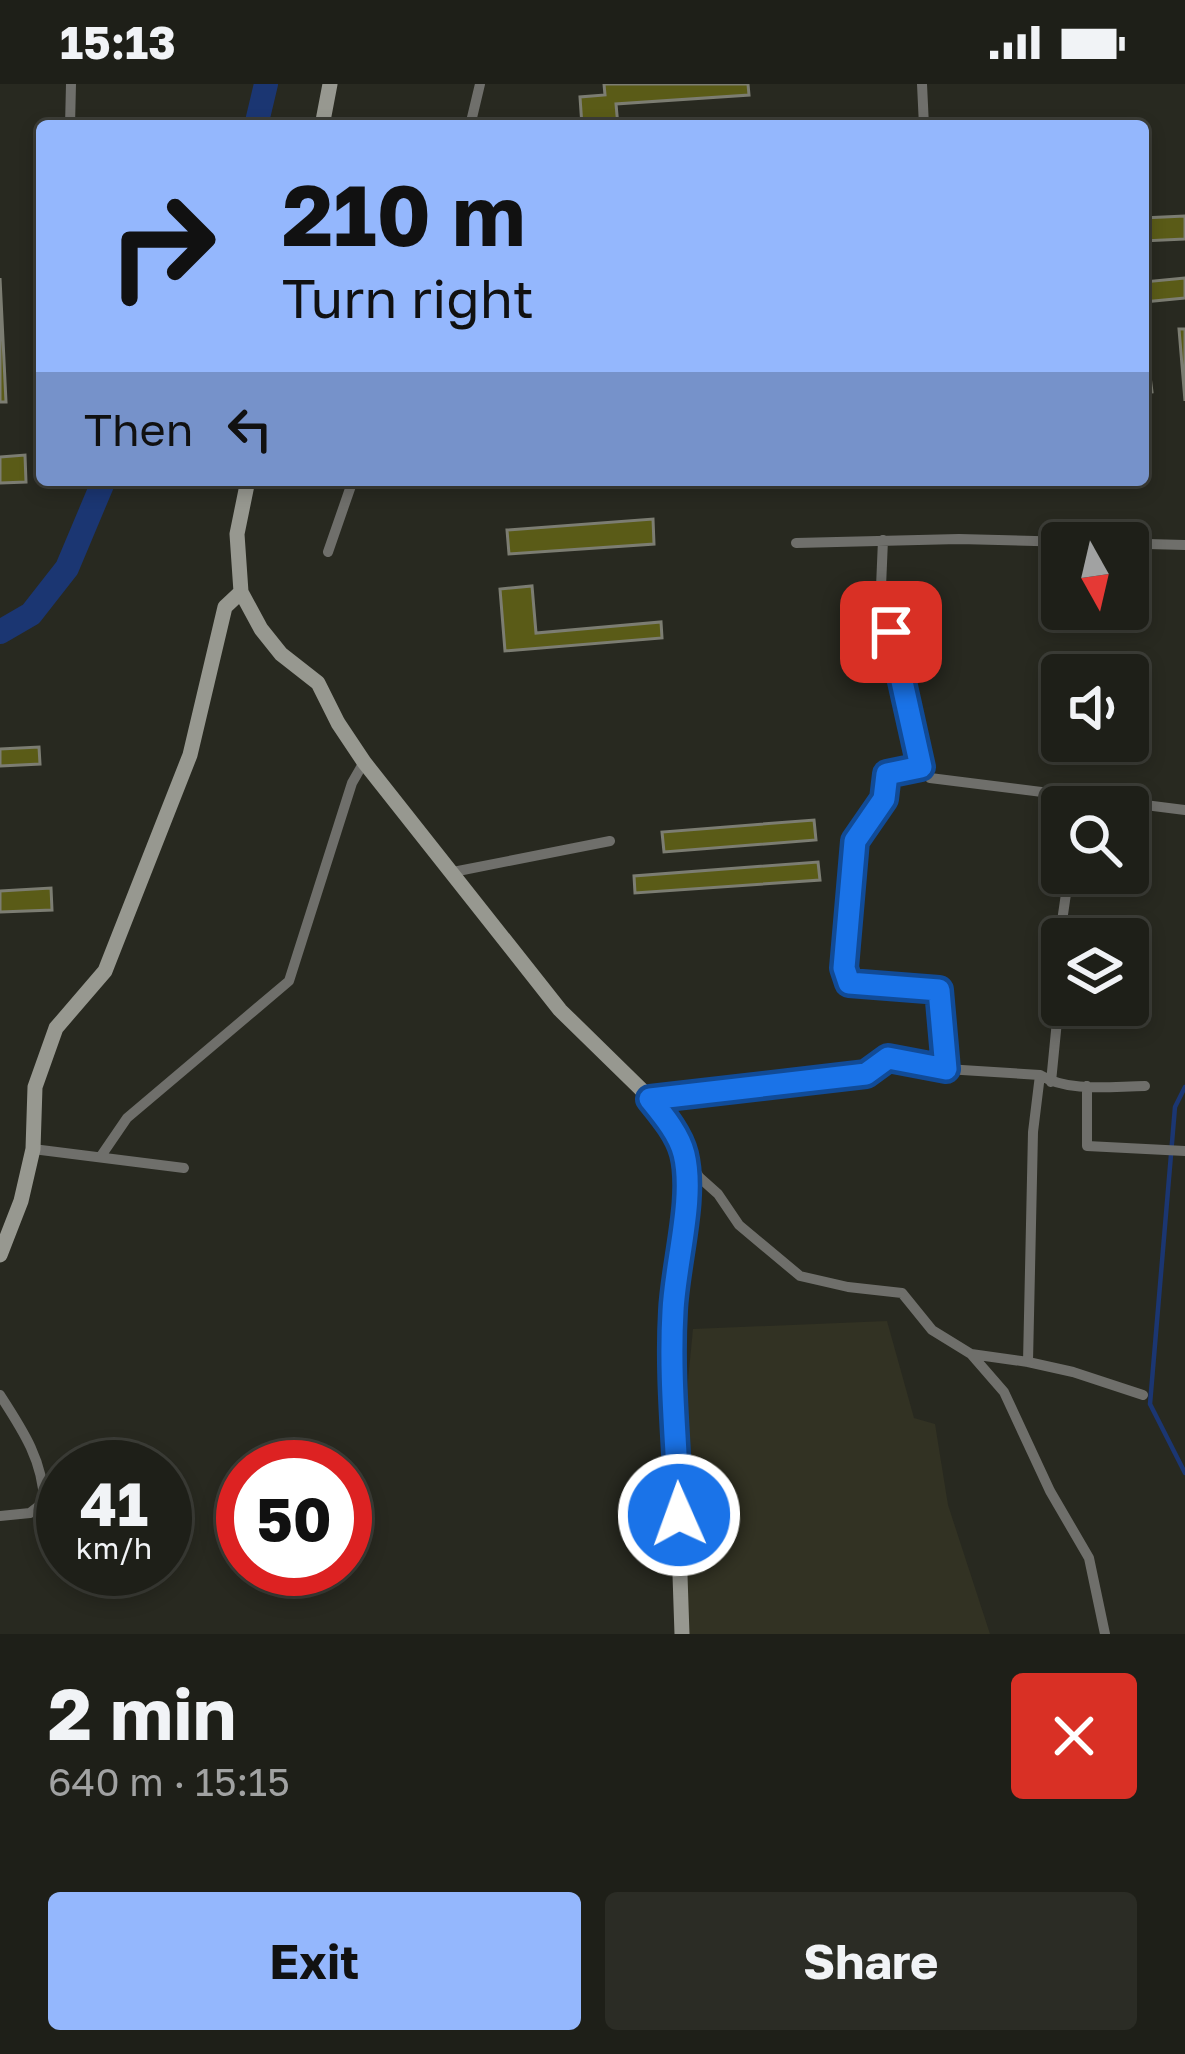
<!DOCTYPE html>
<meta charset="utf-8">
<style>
body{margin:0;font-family:"Golos Text",sans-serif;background:#2b2c25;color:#f1f3f6;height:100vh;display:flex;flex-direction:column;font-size:45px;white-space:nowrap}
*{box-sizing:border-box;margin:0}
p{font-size:39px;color:#a1a2a2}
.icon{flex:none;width:66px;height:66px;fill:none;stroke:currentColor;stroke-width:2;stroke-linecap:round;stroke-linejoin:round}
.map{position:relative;height:1550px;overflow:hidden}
.panel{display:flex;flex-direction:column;background:#1e1f18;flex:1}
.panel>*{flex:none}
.hud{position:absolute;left:36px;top:36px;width:1113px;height:366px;border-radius:12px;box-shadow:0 6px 18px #0003,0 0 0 3px #3c3d37;background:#94b7fd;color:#111;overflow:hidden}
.needle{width:78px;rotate:172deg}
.buttons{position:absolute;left:1041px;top:438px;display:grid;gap:24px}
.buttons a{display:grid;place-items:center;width:108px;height:108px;border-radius:12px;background:#1e1f18;box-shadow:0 6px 18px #0003,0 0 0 3px #3c3d37;font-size:60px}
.speed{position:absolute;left:36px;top:1356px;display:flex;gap:24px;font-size:60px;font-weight:700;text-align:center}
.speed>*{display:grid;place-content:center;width:156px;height:156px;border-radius:50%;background:#1e1f18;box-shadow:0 6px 18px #0003,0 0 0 3px #3c3d37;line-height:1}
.speed small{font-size:30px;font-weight:400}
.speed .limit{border:18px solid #d22;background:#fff;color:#111}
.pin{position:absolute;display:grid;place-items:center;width:102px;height:102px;color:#fff;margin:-51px;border-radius:24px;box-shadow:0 6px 18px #0006}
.me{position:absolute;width:132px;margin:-66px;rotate:358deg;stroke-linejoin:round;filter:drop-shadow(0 0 9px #0008)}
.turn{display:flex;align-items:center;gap:42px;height:252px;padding:0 48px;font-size:54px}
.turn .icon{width:156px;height:156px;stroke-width:2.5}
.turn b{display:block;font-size:84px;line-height:102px}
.then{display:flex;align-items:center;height:114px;padding:0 48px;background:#0003;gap:24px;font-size:45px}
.round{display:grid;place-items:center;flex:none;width:126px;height:126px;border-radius:12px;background:#2b2c25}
.summary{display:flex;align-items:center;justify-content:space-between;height:204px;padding:0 48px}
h1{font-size:72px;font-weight:700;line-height:90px}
.primary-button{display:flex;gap:24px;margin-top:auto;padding:24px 48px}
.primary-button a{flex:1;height:138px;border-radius:12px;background:#94b7fd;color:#111;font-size:48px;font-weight:700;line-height:138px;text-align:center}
.primary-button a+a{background:#2b2c25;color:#f1f3f6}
.status{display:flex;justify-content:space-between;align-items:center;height:84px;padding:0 60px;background:#1e1f18;direction:ltr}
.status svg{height:33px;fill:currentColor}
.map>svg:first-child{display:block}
.built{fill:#323223}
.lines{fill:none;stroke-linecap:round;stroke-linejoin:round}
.stream{stroke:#1b3672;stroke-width:4.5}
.river{stroke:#1b3672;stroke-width:24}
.building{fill:#5a5b17;stroke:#7c7d72;stroke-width:3}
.street{stroke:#6f6f6b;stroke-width:10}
.secondary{stroke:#979890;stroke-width:15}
.route-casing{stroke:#114b97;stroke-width:30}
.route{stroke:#1a73e8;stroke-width:21}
</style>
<div class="status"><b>15:13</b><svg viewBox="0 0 49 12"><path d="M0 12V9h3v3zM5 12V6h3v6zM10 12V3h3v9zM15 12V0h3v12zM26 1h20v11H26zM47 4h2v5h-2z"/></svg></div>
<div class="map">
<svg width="1185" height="1550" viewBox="0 0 1185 1550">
<rect width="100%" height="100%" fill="#282920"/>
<path class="built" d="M887,1237L914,1334L935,1340L948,1421L990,1550H686L683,1347L693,1245Z"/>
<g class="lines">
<path class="stream" d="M1185,1003L1175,1023L1150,1320L1185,1389"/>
<path class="river" d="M256,42L266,0
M0,548L31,530L67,484L104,396"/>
</g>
<path class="building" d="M604,0H748L749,11L616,20L618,42H582L580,13L605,11Z
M1185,132V155L1143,157V134Z
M0,194L6,318H0Z
M1185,194V214L1143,218V198Z
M1179,245H1185V317Z
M1143,284H1149L1152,308L1143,309Z
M25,371L26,398L0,399V373Z
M653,435L654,460L509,470L507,446Z
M532,502L536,549L661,538L662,554L505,567L500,505Z
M39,663L40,680L0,682V665Z
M814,736L816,756L664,768L662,748Z
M818,778L820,796L635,809L634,792Z
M51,804L52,826L0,828V807Z"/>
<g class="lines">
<path class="street" d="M922,0L924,42
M70,42L71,0
M470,42L480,0
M883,456L881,503L921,683L930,694L1185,726
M796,459L959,455L1185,461
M328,468L353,396
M921,683L887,690L884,715L855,757L844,884L849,899L939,906L946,985
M453,788L610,757
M1051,998L1061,896L1059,858L1069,789
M1087,1002V1062L1185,1067
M651,1015L866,990L888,974L946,985L1040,991C1069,1009 1113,1002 1145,1002
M33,1065L184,1084
M101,1072L127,1034L289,897L352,699L364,678
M686,1072L699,1093L718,1110L739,1141L800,1192L848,1203L902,1209L932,1246L971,1270L1028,1278L1073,1288L1143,1311
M971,1270L1004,1308L1050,1407L1089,1474L1105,1550
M1028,1278L1033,1048L1040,991
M0,1311C22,1345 43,1376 44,1418L30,1429L0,1432"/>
<path class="secondary" d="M322,42L330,0
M248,396L237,450L241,508L261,545L281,570L318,599L338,639L364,678L560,926L651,1015L667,1036L684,1069L686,1122L673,1220L672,1256L682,1550
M0,1171L21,1117L33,1065L35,1003L56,944L105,887L190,671L225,523L241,508"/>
</g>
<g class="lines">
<defs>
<path id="route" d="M679,1431C677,1364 669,1295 673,1227C675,1180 695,1115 684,1070C679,1050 663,1031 650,1015L866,990L888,974L946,985L939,906L849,899L844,884L855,757L884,715L887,690L921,683L891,548"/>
</defs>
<use href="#route" class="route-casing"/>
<use href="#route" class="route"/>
</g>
</svg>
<div class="buttons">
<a><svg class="needle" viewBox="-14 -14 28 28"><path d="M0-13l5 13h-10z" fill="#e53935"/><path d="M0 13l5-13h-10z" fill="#a1a2a2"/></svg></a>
<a><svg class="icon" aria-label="sound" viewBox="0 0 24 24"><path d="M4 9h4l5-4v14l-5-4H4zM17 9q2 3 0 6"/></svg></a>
<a><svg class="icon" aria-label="search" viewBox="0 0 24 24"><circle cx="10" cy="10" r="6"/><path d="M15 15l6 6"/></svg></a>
<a><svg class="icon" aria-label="layers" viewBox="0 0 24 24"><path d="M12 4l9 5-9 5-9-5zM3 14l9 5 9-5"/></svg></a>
</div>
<div class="speed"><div>41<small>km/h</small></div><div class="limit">50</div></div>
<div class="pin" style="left:891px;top:548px;background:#d93025"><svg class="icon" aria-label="arrive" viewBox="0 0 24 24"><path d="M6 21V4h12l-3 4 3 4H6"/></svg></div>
<svg class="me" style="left:679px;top:1431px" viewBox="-20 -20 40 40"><circle r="17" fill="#1a73e8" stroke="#fff" stroke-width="3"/><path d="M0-11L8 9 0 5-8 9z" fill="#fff"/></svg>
<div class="hud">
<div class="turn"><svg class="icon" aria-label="right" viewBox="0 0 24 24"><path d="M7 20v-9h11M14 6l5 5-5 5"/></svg><div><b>210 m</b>Turn right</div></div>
<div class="then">Then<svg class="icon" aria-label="left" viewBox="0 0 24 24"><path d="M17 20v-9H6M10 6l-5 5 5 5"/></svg></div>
</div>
</div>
<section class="panel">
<div class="summary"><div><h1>2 min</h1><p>640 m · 15:15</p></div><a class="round" style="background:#d93025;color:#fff"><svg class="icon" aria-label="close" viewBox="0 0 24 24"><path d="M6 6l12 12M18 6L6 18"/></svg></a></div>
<div class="primary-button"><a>Exit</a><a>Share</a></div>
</section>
